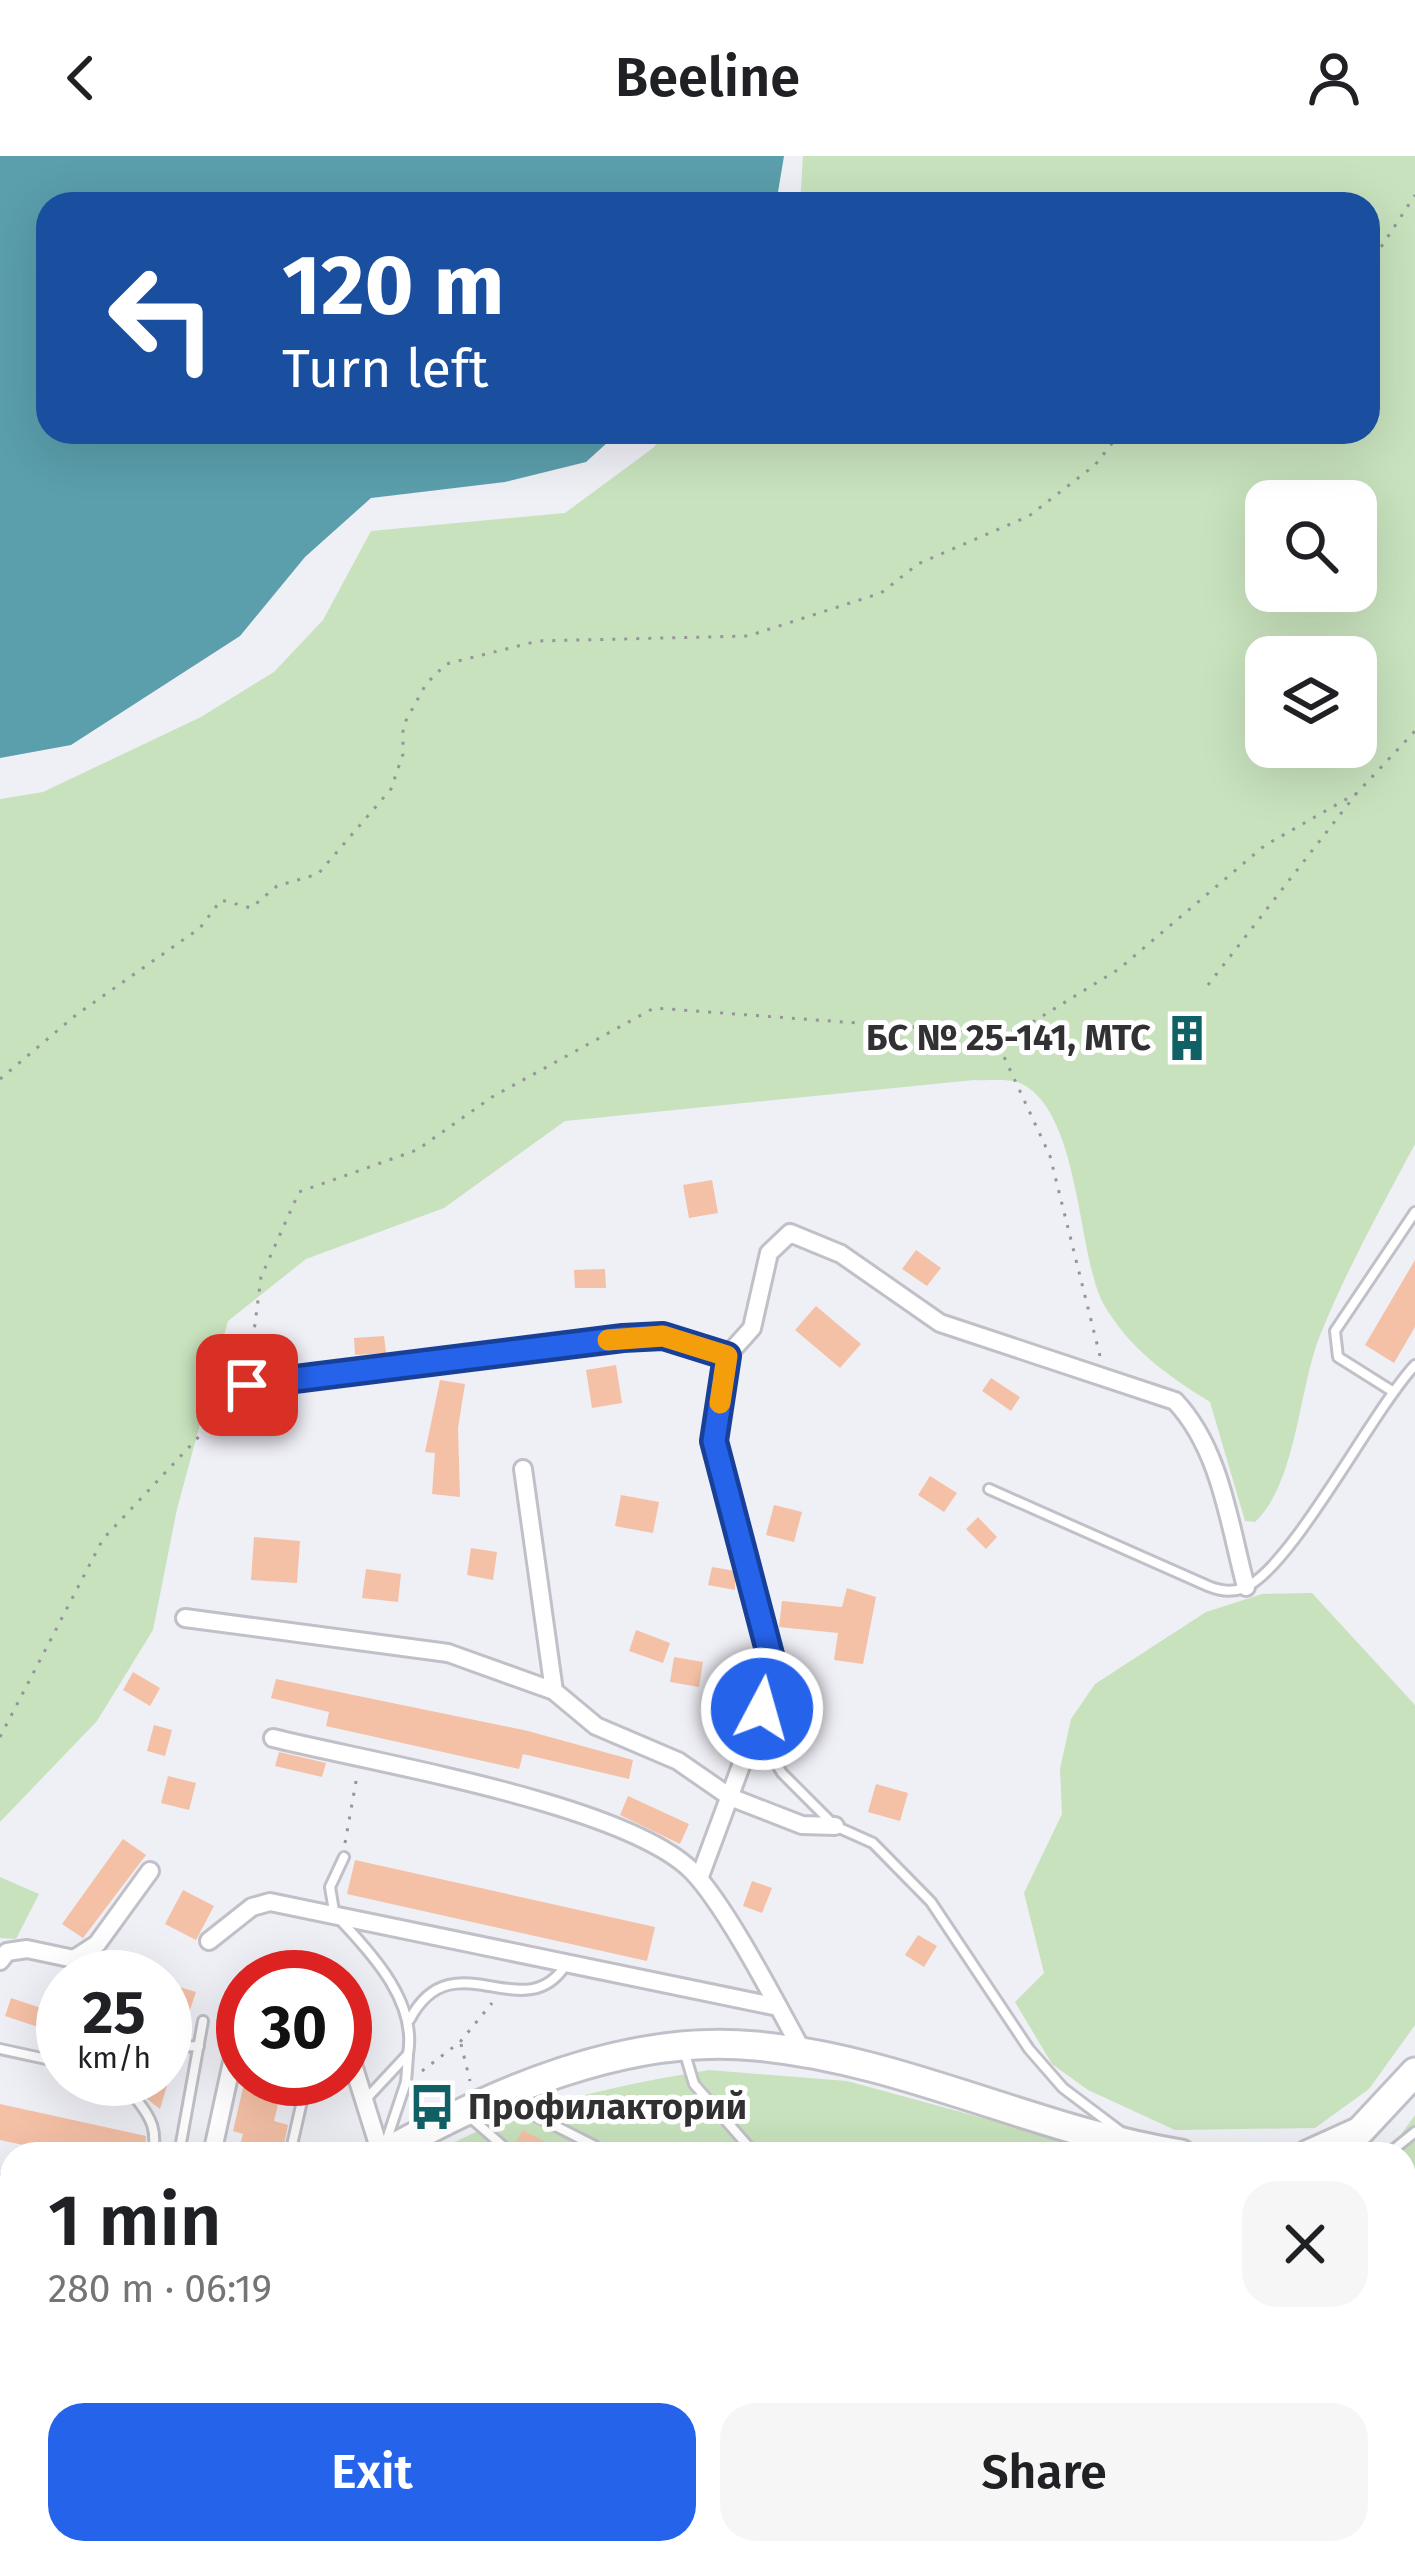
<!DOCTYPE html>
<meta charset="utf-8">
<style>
body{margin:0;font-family:"Fira Sans",sans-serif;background:#f6f6f6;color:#202124;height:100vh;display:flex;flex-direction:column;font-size:45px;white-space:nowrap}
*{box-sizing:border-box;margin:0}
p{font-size:39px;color:#757577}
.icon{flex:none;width:66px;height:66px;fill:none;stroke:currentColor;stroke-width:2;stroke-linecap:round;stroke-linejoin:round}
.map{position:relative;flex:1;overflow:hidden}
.details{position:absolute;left:0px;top:1986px;width:1416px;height:423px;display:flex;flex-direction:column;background:#fff;border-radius:36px 36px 0 0;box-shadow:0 12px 48px #0002}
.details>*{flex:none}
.banner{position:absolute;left:36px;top:36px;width:1344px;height:252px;border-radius:36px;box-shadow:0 12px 48px #0002;background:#1a4fa0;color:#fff;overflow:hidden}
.fabs{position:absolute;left:1245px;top:324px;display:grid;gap:24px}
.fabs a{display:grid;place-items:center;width:132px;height:132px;border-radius:24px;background:#fff;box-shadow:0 12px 48px #0002;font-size:60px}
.speed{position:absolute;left:36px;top:1794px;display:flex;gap:24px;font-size:60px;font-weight:700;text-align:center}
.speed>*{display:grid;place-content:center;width:156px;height:156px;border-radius:50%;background:#fff;box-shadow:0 12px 48px #0002;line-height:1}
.speed small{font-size:30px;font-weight:400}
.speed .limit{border:18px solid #d22;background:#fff;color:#111}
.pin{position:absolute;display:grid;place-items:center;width:102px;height:102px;color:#fff;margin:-51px;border-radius:24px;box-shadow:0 6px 18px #0006}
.me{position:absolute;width:132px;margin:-66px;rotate:6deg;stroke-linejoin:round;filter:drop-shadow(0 0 9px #0008)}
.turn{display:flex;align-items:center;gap:42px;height:252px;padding:0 48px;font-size:54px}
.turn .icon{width:156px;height:156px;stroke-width:2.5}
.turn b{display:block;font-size:84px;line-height:102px}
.round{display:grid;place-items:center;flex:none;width:126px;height:126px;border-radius:36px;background:#f6f6f6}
.summary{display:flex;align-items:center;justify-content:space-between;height:204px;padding:0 48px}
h1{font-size:72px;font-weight:600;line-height:90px}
.button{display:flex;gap:24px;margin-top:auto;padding:24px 48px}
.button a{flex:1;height:138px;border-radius:36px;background:#2563eb;color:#fff;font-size:48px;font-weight:600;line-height:138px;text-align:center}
.button a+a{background:#f6f6f6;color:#202124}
header{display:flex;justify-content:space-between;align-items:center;height:156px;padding:0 48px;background:#fff;font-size:54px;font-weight:600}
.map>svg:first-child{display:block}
.green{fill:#c8e2bd;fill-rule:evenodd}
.water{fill:#5b9eac}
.building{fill:#f5c1a6}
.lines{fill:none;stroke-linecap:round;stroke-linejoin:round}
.lane-casing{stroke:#c1c0c8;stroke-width:14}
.street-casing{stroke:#c1c0c8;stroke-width:22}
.primary-casing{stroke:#c1c0c8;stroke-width:33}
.path{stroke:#95959a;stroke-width:3;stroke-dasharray:3 9;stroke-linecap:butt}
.lane{stroke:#fff;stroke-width:8}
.street{stroke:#fff;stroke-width:16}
.primary{stroke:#fff;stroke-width:27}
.rail{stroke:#6e6e72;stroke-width:6;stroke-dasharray:15 15;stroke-linecap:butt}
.route-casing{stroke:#184099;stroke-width:30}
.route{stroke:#2563eb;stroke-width:21}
.slow{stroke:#f59e0b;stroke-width:21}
.labels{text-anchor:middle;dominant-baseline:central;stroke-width:10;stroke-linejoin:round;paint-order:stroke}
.poi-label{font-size:36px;font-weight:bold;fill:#313134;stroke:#fff;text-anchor:end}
</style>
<header><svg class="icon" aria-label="back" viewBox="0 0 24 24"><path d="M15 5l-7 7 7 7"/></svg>Beeline<svg class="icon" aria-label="person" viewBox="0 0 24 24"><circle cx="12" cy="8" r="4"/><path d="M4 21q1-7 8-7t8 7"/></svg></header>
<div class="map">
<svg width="1415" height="2408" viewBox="0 0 1415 2408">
<rect width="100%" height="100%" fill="#efeff6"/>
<path class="green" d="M803,0H1415V988C1381,1052 1346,1114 1319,1182C1299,1233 1296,1328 1255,1366L1245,1365L1210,1246C1168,1220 1128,1192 1103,1147C1077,1098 1081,955 1020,927C1008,922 987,925 974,924L565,965L444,1052L306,1103L228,1165L177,1353L153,1474L97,1565L0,1666V643L43,636L201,561L274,516L323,464L371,375L565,357L653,292L666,276H1368V48H800ZM1356,345V435H1266V345ZM1356,501V591H1266V501Z
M1312,1437L1415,1549V1869L1369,1933L1315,1972L1175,1974L1088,1934L1052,1908L1015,1846L1044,1817L1024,1737L1062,1658L1060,1613L1071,1563L1095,1528L1206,1456L1262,1438Z
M0,1721L39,1738L16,1783L0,1782Z
M709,1914L847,1925L1116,1998H432C517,1950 613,1930 709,1914Z
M1415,1959V2186L1404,2190V1998H1377L1397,1984Z
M451,2397H615L592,2408H469Z"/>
<path class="water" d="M0,0H784L776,48H48V276H619L586,306L505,326L371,342L305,401L240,480L71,589L0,602Z"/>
<path class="building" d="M712,1024L718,1057L689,1062L683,1029Z
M916,1094L941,1112L927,1130L902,1113Z
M1415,1104V1171L1394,1207L1365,1189Z
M605,1113L606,1132H575L574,1114Z
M816,1150L861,1188L840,1212L795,1174Z
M384,1180L386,1197L355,1199L354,1182Z
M616,1209L622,1247L592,1252L586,1214Z
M991,1222L1020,1241L1011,1255L982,1235Z
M440,1224L465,1228L458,1272L460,1341L432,1338L435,1297L425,1296Z
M291,1241L294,1256L245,1265L243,1250Z
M930,1320L957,1337L944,1356L918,1339Z
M621,1339L659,1346L653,1377L615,1370Z
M774,1349L802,1356L794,1386L766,1379Z
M978,1361L997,1381L986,1393L966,1373Z
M254,1381L300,1385L297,1427L251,1424Z
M471,1392L497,1396L493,1424L467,1419Z
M712,1411L735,1415V1434L708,1429Z
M366,1413L401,1418L398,1446L362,1442Z
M847,1432L876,1441L863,1508L834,1504L838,1477L779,1471L782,1445L842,1451Z
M636,1474L670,1487L663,1507L629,1495Z
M674,1501L703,1506L699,1531L670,1526Z
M133,1516L160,1532L150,1550L123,1534Z
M276,1523L528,1575L633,1604L629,1623L523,1598L519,1613L326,1570L329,1556L271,1542Z
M800,1555L819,1560L812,1584L793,1579Z
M154,1569L172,1574L165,1600L147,1595Z
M279,1596L326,1607L322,1621L275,1610Z
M168,1620L196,1627L189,1654L161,1647Z
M876,1628L908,1637L900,1665L868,1656Z
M628,1640L689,1668L680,1688L620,1659Z
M123,1683L146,1699L83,1782L62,1768Z
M355,1704L655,1771L647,1805L347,1738Z
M752,1725L772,1732L762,1757L743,1750Z
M183,1734L214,1750L196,1784L165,1768Z
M918,1779L937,1790L924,1811L905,1799Z
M176,1830L196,1836L184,1871L165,1865Z
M11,1842L56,1857L50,1875L5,1860Z
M151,1923H169L160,1953L146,1942Z
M245,1923H284L274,1965L288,1969L282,1998H238L243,1978L233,1975Z
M630,1938L634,1954L606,1960L603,1944Z
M0,1948L146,1980L145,1998H65L0,1984Z
M523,1974L568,1998H520L514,1989Z"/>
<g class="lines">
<defs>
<path id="lane" d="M1392,1235L1338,1201L1335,1175L1415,1056
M989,1333L1208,1430C1220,1435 1231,1437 1244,1432C1292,1412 1370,1258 1415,1209
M756,1575L782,1617L835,1670L873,1687L931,1746L1029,1893L1063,1932L1120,1975
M334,1755L330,1731L344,1701
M343,1767C375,1801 417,1848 408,1898L367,1942
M410,1863C453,1782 523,1873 565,1810
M165,1891L199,1890
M0,1893L60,1906
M685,1898L694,1928L755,1998
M143,1923L137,1944C152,1963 157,1974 153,1998
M506,1945L595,1990
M471,1962L512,1998
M1089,1988L1102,1998
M385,1989L406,1926L408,1900
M179,1998L203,1865
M290,1998L307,1923
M1388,1998L1415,1976
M1404,2040L1415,2034
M0,2067L12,2069
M1404,2221L1415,2217
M347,2397L355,2408
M276,2408L284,2397
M603,2408L608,2397
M1013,2408L1023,2397"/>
<path id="street" d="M247,1229L531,1197L623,1182L663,1180L727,1200
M523,1313L554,1535
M185,1462L448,1497L554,1535L596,1570L678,1605L730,1641L802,1669L835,1670
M273,1582C374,1607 625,1648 692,1715C727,1751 777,1849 803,1896
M699,1723L762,1553L773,1510L714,1284L727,1200L752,1172L769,1097L790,1077L841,1098L940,1167L1175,1245C1221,1294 1229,1368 1246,1431
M209,1785L252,1751L270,1746L778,1851
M0,1805L7,1796L27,1793L74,1803L97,1788L150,1715
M261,1821H271
M345,1883L381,1998
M212,1998L243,1856
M0,2028L12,2030
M0,2147L12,2168
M0,2280L12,2228
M0,2388L12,2391
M197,2408L200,2397"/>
<path id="primary" d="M383,1998C493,1936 627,1877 756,1890C901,1903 1037,1975 1181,1998
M1309,1998L1360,1975L1415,1916
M420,2397L436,2408"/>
</defs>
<use href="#lane" class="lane-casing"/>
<use href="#street" class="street-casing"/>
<use href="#primary" class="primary-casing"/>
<path class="path" d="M1368,111L1415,39
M1208,829L1356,638
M0,923L76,859L200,772L221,744L251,752L277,730L318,718L391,633L403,598V570L426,528L446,508L538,485L748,480L881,437L918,408L1029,360L1095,309L1121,276
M1100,1200L1050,1000L993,877L1018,875L1119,813L1264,690L1357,637L1415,575
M250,1207L261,1121L299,1036L417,994L492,941L654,852L993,877
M0,1581L103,1383L235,1242
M345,1687L357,1620
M461,1888L470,1925
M422,1915L460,1886L492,1847"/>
<use href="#lane" class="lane"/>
<use href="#street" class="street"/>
<use href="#primary" class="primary"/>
<path class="rail" d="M1404,2239L1415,2235
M1404,2280L1415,2271
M1404,2363L1415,2359
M1064,2408L1075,2397
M1295,2408L1302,2397"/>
</g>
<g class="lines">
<defs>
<path id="route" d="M247,1229L623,1182L663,1180L727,1200L714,1285L773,1510L762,1553"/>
</defs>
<use href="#route" class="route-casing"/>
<use href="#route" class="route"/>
<path class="slow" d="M608,1184L663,1180L727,1200L720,1247"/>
</g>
<defs>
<symbol id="building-bare" viewBox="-9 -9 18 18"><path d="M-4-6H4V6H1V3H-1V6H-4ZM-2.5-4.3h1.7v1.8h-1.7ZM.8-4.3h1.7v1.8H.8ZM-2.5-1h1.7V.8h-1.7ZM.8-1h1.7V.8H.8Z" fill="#106165" stroke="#fff" stroke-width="2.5" paint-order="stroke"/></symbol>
<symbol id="bus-bare" viewBox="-9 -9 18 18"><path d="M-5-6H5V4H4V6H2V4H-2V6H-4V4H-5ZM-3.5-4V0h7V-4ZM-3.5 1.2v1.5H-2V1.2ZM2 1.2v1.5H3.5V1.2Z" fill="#106165" stroke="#fff" stroke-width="2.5" paint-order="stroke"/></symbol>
</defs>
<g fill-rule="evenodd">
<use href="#building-bare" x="1154" y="849" width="66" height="66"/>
<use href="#bus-bare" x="399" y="1918" width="66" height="66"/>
</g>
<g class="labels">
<g class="poi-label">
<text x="1151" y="882">БС № 25-141, МТС</text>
<text x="468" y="1951" text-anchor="start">Профилакторий</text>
</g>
</g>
</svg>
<div class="fabs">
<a><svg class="icon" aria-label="search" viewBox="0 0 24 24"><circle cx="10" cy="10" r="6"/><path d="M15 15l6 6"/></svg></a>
<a><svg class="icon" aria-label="layers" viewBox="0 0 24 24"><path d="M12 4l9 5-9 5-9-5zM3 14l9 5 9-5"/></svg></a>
</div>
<div class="speed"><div>25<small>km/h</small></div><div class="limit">30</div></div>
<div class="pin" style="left:247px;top:1229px;background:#d93025"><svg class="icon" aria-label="arrive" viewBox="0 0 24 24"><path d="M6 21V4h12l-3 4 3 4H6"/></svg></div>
<svg class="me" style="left:762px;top:1553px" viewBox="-20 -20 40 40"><circle r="17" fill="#2563eb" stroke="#fff" stroke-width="3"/><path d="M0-11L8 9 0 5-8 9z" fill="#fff"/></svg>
<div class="banner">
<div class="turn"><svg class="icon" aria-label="left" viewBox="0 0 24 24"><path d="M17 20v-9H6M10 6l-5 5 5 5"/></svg><div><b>120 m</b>Turn left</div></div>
</div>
<section class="details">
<div class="summary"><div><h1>1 min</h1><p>280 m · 06:19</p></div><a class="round"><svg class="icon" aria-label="close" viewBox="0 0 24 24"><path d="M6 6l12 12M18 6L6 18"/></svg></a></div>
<div class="button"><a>Exit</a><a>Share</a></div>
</section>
</div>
